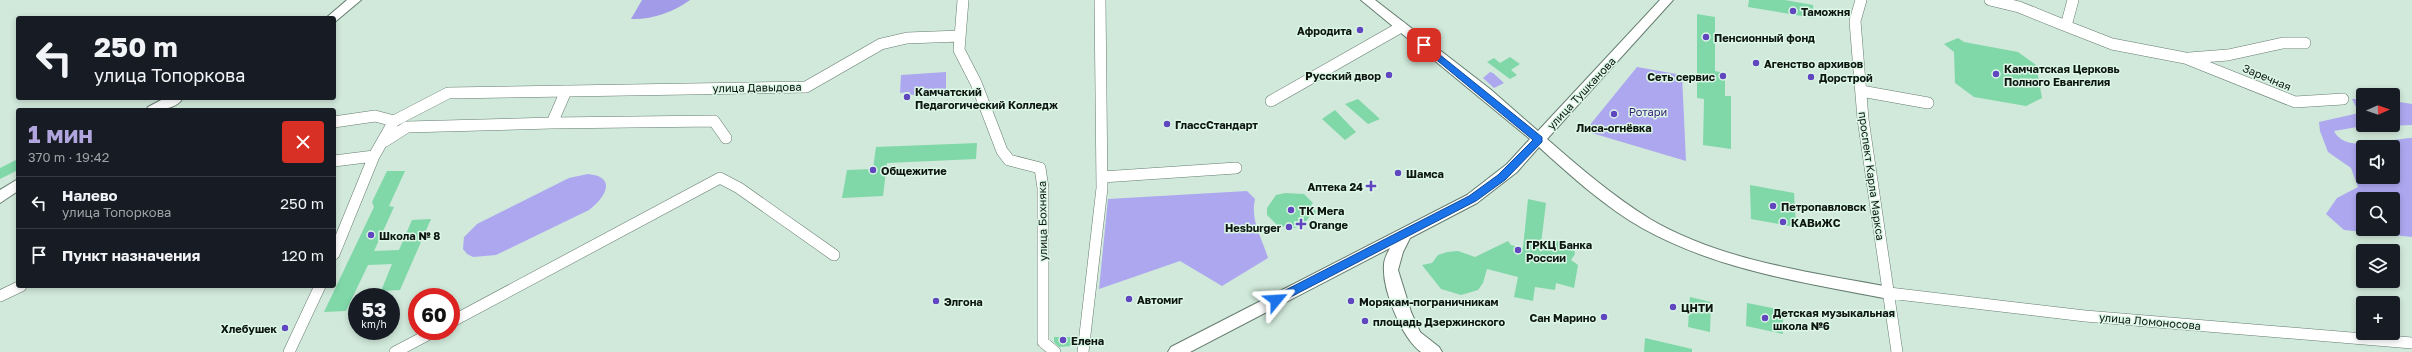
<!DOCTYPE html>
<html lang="ru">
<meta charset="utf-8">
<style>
body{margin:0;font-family:"Golos Text",sans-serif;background:#242831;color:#f1f3f6;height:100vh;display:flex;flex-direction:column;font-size:15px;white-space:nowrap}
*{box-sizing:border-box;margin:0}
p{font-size:13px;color:#9ea1a6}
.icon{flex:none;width:22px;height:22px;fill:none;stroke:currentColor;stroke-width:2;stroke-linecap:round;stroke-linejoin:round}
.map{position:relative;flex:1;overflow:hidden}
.drawer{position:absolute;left:16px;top:108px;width:320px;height:180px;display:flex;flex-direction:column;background:#171b24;border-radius:4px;box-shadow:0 2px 6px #0003}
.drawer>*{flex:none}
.hud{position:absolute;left:16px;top:16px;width:320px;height:84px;border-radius:4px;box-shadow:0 2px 6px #0003;background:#171b24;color:#f1f3f6;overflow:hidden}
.needle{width:26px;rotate:88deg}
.buttons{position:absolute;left:2356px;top:88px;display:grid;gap:8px}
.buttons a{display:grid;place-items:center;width:44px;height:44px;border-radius:4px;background:#171b24;box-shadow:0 2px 6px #0003;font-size:20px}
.speed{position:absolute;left:348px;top:288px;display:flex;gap:8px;font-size:20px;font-weight:700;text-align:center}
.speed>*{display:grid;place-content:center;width:52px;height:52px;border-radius:50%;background:#171b24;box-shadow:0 2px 6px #0003;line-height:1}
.speed small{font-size:10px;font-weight:400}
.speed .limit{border:6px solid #d22;background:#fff;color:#111}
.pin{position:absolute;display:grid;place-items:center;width:34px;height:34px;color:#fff;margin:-17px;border-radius:8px;box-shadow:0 2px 6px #0006}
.me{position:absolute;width:44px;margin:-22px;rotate:63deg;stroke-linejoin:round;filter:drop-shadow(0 0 3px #0008)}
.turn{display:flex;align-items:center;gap:14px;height:84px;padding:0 12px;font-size:18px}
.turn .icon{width:52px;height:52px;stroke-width:2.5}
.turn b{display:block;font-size:28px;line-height:34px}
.round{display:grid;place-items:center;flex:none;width:42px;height:42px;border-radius:4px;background:#242831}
.summary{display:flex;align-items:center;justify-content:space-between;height:68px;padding:0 12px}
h1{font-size:24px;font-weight:700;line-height:30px;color:#b0a5dd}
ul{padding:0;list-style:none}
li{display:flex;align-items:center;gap:12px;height:52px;padding:0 12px;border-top:1px solid #363941}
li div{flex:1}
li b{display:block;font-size:15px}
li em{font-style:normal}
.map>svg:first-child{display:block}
.green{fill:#ada7f0;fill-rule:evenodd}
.forest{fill:#a29be7}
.building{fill:#80d7a8}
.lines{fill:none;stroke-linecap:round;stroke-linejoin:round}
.minor-casing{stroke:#667d70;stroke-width:12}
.major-casing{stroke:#667d70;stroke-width:2}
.minor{stroke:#fff;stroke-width:11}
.major{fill:#fff;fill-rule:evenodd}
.route{fill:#1a73e8;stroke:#114b97}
.poi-dot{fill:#6046bf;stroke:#ddf7e7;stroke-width:1.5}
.labels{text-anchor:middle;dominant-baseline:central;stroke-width:3;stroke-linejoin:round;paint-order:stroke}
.poi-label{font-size:11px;font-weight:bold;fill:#0d1611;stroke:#ddf7e7;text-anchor:start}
.street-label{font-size:11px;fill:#0d1611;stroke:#ddf7e7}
.park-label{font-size:11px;fill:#341d73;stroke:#ddf7e7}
</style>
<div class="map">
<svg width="2412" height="352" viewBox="0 0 2412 352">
<rect width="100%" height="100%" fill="#d0e9da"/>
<path class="green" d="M1637,67L1682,75L1686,161L1585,131Z
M946,72V90L934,91L930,94L911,95L909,92L900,93L901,75Z
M1490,72L1493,73L1504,83L1494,88L1483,78Z
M2352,99H2363V125H2393V101L2412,104V125L2357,127L2334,131C2346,155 2391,138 2412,138V237L2344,230L2326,214L2337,198L2358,187L2351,168L2328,152L2320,131L2319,122L2359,113ZM2363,147H2393V177H2363ZM2363,199H2393V229H2363Z
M588,174C618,177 605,198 589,210L496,255L473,257L467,254L463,249L464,237L477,224L569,178Z
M1247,191L1255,199C1250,220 1262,238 1268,258L1222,286L1180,261L1099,289L1108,199Z"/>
<path class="forest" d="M642,0H690C674,12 651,20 631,19Z"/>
<path class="building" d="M1749,0H1785L1813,5L1814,18L1748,7Z
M1697,14L1715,17V71L1725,73V96H1731V149L1703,145L1704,99L1697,98Z
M1958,38L1964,42L2018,52L2036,65L2042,98L2026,106L1974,97L1955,83L1954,52L1944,44Z
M1510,57L1520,64L1511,70L1517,75L1510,79L1487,62L1494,58L1500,63Z
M1358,99L1380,119L1368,124L1345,104Z
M1335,110L1356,132L1345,140L1322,119Z
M977,143L976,159L887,163L883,196L842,198L847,170L873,169L876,147Z
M18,159V170L0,179V168Z
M387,171H405L389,206L394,207L374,251L399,250L412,220L431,219L400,290L381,291L392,264L368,265L346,311L324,312L374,207L372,202Z
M1750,185L1794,193L1796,227L1751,219Z
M1285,193L1304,194L1313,203L1311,205L1316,212L1314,216H1310L1305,223L1295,228L1278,226L1267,215V208L1276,195Z
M1528,199L1546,203L1540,252L1557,241L1568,243L1574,249L1575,254L1571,260L1578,265L1574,288L1556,283L1555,290L1535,287L1533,301L1514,297L1518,277L1487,269L1483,283L1478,290L1461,295L1441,289L1422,265L1432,263L1438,255L1447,252L1458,251L1475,257L1508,241L1511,245L1523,248Z
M1690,297L1711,302L1710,332L1688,327Z
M1747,303L1783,310V334L1746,326Z
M1054,337H1072L1071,346L1059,347L1054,342Z
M1645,338L1692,349V352H1644Z"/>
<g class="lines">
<defs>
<path id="minor" d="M963,0L959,50L976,83L1002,151L1009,160L1040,168L1043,188V342L1055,352
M1861,0L1855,21L1863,119L1897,352
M1990,0L2019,7L2066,26L2073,0
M2066,26L2112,44L2185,58L2295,102L2343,99
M2189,58L2228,55L2283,43H2305
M566,91L552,123L714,121L726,138
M1861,91L1928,103
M1271,101L1401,27
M334,122L375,116L394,121
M385,141L407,127L552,123
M334,161L374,156
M1102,177L1236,168
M334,254L374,156L394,121L448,93L806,87L881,44L907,38L960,36
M1889,293L2085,316L2412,343
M0,296L21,286
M451,322L720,178L739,188L834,255
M289,352L320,286
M395,352L435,331
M1083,352L1102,188L1100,0"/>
<path id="major" d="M347,0H361L336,21L334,22V18H326Z
M1361,0H1375L1490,89L1538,131L1660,0H1673L1547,139C1580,168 1613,196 1650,219C1722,261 1809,272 1889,287L1894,289L1897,293L1894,297L1889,299C1805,283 1717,270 1642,228C1604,206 1571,176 1539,147L1517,172L1477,203L1410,238L1403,252L1398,270L1411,312L1420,332L1439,347L1442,352H1421C1402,338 1382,290 1384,265C1384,259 1387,254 1390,248L1190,352H1168L1171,347L1467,195L1507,164L1530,139Z
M165,98H183C176,110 158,110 146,110L148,107Z
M18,179V191L0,203V190Z"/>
</defs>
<use href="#minor" class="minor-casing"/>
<use href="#major" class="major-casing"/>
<use href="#minor" class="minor"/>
<use href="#major" class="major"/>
</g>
<path class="route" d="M1424,42L1542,137V142L1505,180L1476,201L1279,303H1272V297L1469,196L1498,175L1533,140L1421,47V43Z"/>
<g class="poi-dot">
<circle cx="1793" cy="11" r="4"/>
<circle cx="1360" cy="30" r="4"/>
<circle cx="1706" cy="37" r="4"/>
<circle cx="1756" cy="63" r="4"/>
<circle cx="1996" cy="74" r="4"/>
<circle cx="1389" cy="75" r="4"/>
<circle cx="1723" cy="76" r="4"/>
<circle cx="1811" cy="77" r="4"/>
<circle cx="907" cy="97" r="4"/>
<circle cx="1614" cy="114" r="4"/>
<circle cx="1167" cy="124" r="4"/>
<circle cx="873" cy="170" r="4"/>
<circle cx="1398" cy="173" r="4"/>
<path d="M1369 180h4v4h4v4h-4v4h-4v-4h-4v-4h4z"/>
<circle cx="1773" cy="206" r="4"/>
<circle cx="1291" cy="210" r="4"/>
<circle cx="1783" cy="222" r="4"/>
<path d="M1299 218h4v4h4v4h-4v4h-4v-4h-4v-4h4z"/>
<circle cx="1289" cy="227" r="4"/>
<circle cx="371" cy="235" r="4"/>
<circle cx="1518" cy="250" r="4"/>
<circle cx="1129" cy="299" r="4"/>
<circle cx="936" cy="301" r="4"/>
<circle cx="1351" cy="301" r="4"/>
<circle cx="1673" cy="307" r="4"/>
<circle cx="1604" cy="317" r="4"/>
<circle cx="1765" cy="318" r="4"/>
<circle cx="1365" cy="321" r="4"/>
<circle cx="285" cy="328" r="4"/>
<circle cx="1063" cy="340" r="4"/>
</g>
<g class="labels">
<g class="poi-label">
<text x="1801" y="11">Таможня</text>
<text x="1352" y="30" text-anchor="end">Афродита</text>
<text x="1714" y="37">Пенсионный фонд</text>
<text x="1764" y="63">Агенство архивов</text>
<text x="2004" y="68">Камчатская Церковь<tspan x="2004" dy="13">Полного Евангелия</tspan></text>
<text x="1381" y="75" text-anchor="end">Русский двор</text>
<text x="1715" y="76" text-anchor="end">Сеть сервис</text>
<text x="1819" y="77">Дорстрой</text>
<text x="915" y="91">Камчатский<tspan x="915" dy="13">Педагогический Колледж</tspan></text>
<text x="1175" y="124">ГлассСтандарт</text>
<text x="1614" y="127" text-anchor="middle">Лиса-огнёвка</text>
<text x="881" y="170">Общежитие</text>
<text x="1406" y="173">Шамса</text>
<text x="1363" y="186" text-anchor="end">Аптека 24</text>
<text x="1781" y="206">Петропавловск</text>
<text x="1299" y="210">ТК Мега</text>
<text x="1791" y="222">КАВиЖС</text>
<text x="1309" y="224">Orange</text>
<text x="1281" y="227" text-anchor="end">Hesburger</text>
<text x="379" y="235">Школа № 8</text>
<text x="1526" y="244">ГРКЦ Банка<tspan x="1526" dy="13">России</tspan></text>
<text x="1137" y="299">Автомиг</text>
<text x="944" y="301">Элгона</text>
<text x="1359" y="301">Морякам-пограничникам</text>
<text x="1681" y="307">ЦНТИ</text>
<text x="1773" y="312">Детская музыкальная<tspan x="1773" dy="13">школа №6</tspan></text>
<text x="1596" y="317" text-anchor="end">Сан Марино</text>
<text x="1373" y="321">площадь Дзержинского</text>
<text x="277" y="328" text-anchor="end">Хлебушек</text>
<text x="1071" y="340">Елена</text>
</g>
<g class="street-label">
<text transform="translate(2267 77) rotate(23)">Заречная</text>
<text transform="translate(757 87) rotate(-1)">улица Давыдова</text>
<text transform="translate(1581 93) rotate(-47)">улица Тушканова</text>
<text transform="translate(1872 176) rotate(82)">проспект Карла Маркса</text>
<text transform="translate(1042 221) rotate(-91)">улица Бохняка</text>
<text transform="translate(2150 321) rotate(5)">улица Ломоносова</text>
</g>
<g class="park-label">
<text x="1648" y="111">Ротари</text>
</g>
</g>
</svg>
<div class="buttons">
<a><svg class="needle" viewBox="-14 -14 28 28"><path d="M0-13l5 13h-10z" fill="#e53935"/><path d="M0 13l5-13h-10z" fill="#9ea1a6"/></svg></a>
<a><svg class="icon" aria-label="sound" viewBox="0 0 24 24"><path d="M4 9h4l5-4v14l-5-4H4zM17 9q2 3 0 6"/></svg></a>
<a><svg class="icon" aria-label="search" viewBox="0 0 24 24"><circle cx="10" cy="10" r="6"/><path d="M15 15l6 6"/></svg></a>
<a><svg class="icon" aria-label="layers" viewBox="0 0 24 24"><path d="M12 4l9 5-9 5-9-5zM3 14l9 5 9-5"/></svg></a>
<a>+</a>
</div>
<div class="speed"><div>53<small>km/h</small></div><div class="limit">60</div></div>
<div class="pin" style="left:1424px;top:45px;background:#d93025"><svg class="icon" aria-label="arrive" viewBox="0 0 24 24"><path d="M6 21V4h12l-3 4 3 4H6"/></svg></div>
<svg class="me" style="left:1276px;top:300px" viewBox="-20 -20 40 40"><path d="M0-17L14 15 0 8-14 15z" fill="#1a73e8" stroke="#fff" stroke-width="4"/></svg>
<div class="hud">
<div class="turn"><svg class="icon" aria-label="left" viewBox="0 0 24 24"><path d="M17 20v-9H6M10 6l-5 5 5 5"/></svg><div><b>250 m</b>улица Топоркова</div></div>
</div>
<section class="drawer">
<div class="summary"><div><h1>1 мин</h1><p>370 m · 19:42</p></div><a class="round" style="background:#d93025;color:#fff"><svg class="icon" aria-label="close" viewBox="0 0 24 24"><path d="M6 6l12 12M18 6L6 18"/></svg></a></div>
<ul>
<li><svg class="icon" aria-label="left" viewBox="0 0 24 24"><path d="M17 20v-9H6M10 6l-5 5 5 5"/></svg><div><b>Налево</b><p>улица Топоркова</p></div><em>250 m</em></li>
<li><svg class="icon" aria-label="arrive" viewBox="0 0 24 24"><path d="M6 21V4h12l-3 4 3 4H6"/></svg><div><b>Пункт назначения</b></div><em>120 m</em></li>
</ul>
</section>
</div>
